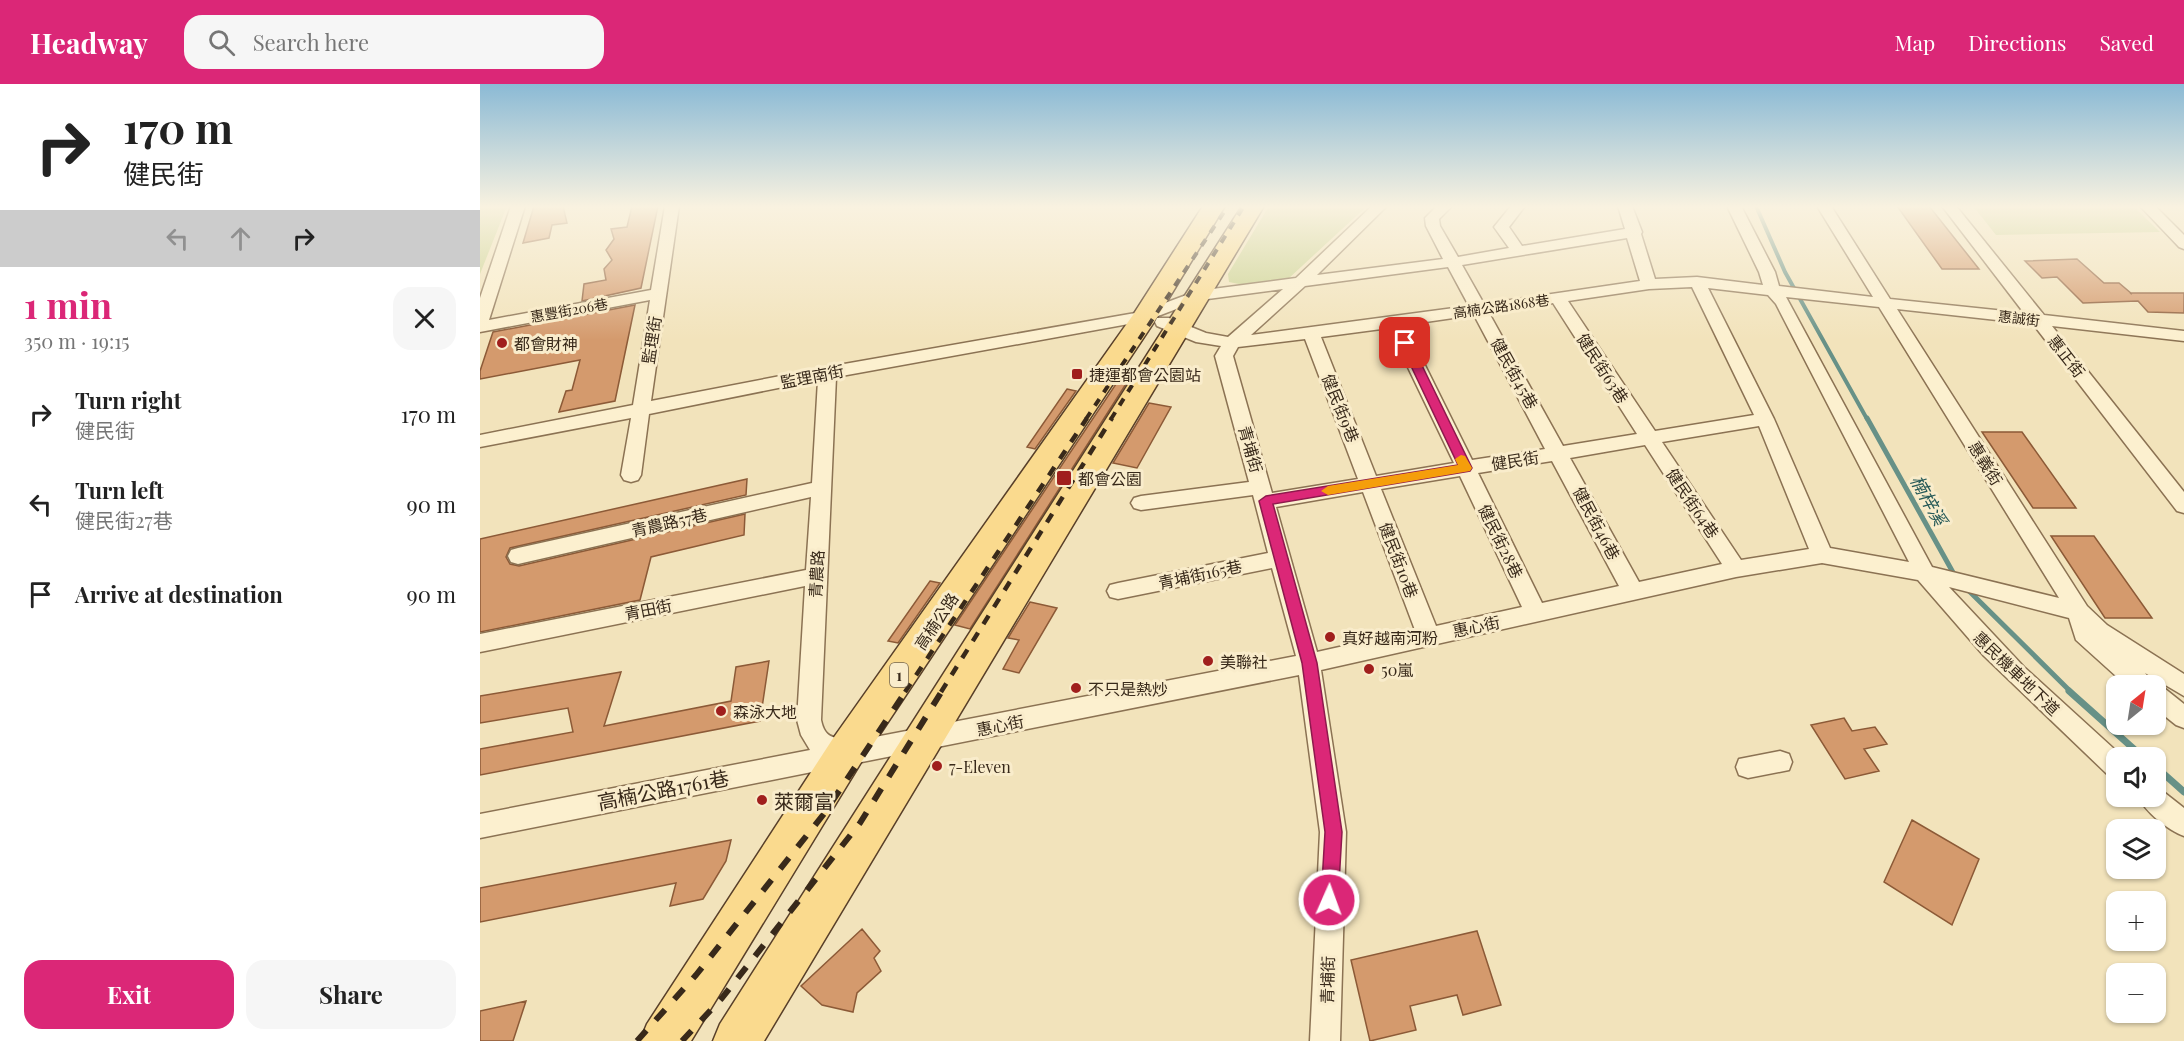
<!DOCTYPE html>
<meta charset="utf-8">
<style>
body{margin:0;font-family:"Playfair Display","Noto Sans TC",serif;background:#f6f6f6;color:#222;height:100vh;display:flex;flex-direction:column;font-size:22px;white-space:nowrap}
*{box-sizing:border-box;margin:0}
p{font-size:20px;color:#767676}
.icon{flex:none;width:33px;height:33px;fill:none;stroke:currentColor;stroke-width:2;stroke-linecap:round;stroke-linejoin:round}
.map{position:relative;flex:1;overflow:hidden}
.panel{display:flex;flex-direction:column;background:#fff;width:480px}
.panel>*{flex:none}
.hud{background:#fff;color:#222;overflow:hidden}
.needle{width:39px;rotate:30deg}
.controls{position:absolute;left:1626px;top:591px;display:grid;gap:12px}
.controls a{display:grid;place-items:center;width:60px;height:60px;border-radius:12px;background:#fff;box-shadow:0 2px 4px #0004;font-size:30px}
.pin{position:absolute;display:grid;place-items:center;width:51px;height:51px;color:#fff;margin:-26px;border-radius:12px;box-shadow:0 3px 9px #0006}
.me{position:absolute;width:66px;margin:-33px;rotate:2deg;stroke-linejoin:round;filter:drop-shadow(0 0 4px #0008)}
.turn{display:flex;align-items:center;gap:21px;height:126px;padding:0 24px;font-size:27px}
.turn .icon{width:78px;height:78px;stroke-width:2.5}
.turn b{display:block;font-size:42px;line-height:51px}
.lanes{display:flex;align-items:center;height:57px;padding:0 24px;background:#0003;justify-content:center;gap:30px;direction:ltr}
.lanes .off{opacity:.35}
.round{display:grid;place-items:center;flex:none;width:63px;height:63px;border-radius:18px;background:#f6f6f6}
.head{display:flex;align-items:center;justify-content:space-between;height:102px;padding:0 24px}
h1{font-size:36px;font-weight:700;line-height:45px;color:#db2777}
.cta{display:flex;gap:12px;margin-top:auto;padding:12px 24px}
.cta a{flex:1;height:69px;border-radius:18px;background:#db2777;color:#fff;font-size:24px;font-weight:700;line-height:69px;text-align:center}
.cta a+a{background:#f6f6f6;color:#222}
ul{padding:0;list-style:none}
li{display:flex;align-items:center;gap:18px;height:90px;padding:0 24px}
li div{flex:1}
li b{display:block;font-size:22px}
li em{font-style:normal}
header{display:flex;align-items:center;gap:36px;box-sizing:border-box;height:84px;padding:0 30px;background:#db2777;color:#fff}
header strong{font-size:28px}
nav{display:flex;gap:33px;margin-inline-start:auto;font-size:21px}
.search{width:420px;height:54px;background:#f6f6f6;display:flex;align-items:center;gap:15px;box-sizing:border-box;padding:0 21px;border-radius:18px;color:#767676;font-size:22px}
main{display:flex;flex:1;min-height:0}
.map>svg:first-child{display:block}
.green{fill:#c8d18e}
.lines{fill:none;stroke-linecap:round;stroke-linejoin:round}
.stream-far2{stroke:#679187;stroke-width:4}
.stream-far1{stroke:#679187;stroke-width:5}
.stream{stroke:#679187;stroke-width:7}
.building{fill:#d49a6d;stroke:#8c5a37;stroke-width:1.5}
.street-casing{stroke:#8b7253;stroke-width:3}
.primary-casing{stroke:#583f29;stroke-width:3}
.street{fill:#fcf0cf;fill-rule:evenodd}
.primary{fill:#fada8e;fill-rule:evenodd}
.rail-far2{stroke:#38291a;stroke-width:4;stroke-dasharray:8 8;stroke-linecap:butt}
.rail-far1{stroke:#38291a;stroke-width:4.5;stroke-dasharray:10 10;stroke-linecap:butt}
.rail{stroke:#38291a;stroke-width:6;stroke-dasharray:14 14;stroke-linecap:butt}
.route{fill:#db2777;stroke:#8e194d;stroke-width:1.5}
.slow{fill:#f59e0b}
.poi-dot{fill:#a01f1d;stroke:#f9eccb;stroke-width:2}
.labels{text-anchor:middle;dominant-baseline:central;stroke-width:6;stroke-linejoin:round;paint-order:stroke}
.far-street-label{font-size:14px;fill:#38291a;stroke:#f9eccb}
.shield{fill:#f9eccb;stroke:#72644f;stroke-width:1.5}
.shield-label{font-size:15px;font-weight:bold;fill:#38291a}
.street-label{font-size:16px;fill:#38291a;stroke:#f9eccb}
.poi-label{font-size:16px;fill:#38291a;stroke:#f9eccb;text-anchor:start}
.water-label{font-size:18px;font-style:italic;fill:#275a58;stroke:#f9eccb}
.near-street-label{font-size:20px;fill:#38291a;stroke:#f9eccb}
.near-poi-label{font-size:20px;fill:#38291a;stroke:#f9eccb;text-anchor:start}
</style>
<header>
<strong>Headway</strong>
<div class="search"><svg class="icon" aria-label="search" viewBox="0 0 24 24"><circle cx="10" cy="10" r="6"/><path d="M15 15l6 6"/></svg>Search here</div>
<nav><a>Map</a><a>Directions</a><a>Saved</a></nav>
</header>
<main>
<section class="panel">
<div class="hud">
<div class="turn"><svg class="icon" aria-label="right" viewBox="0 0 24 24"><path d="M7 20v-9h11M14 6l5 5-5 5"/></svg><div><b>170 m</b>健民街</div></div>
<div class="lanes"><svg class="icon off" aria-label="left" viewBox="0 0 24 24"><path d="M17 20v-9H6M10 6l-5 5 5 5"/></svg><svg class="icon off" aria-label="ahead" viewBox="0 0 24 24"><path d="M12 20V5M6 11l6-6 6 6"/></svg><svg class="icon" aria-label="right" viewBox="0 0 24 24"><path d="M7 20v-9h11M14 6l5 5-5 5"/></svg></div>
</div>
<div class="head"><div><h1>1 min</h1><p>350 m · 19:15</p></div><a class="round"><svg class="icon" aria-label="close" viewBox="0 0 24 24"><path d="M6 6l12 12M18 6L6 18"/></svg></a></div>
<ul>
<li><svg class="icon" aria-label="right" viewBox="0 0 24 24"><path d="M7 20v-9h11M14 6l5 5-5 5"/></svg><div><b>Turn right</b><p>健民街</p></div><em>170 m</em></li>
<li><svg class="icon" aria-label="left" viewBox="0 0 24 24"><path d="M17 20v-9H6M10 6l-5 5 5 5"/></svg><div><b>Turn left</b><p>健民街27巷</p></div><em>90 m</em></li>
<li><svg class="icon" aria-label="arrive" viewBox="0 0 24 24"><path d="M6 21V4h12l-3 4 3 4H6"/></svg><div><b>Arrive at destination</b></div><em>90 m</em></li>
</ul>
<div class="cta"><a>Exit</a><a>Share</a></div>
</section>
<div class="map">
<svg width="1704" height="957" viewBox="0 0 1704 957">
<rect width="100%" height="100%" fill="#f2e3bb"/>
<path class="green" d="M0,122H27L0,190Z
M789,122H887L808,195L764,201L749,198L748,190Z
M1493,122H1653L1680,148L1516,151Z"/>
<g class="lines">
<path class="stream-far2" d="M1276,122L1305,188L1387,335"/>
<path class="stream-far1" d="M1387,334L1475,492
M1485,503L1591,608"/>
<path class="stream" d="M1589,607L1664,674
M1676,683L1704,708"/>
</g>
<path class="building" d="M54,122H83L87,139L72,141L69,154L43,159Z
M152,122H178L161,204L102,217L104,200L126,196L124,185L132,176L126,166L134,155L131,145L147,143Z
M1417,122H1449L1499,185H1462Z
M1597,175L1624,199H1639L1652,210L1650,209H1704V229L1668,228L1658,217L1603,219L1577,193L1562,194L1545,177Z
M155,221L135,317L79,328L86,307L92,306L100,276L0,295V287L13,248Z
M642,291L651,292L490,545L475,541Z
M587,305L596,307L555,365L547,363Z
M669,319L691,323L657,384L633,379Z
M1502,348H1542L1596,424H1553Z
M267,395L266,411L30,464L26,473L30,480L39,482L265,430L264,451L171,473L160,516L0,548V455Z
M1571,452H1614L1672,534H1625Z
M450,497L460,499L418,559L408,557Z
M550,518L577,524L539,589L523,585L539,556L528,554Z
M289,577L280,637L0,691V665L93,648L88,624L0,639V612L141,588L124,642L251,617L256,583Z
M1364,634L1372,647L1395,643L1407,660L1384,665L1399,687L1365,695L1331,641Z
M1432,736L1499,775L1472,841L1404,798Z
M251,756L246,777L223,815L190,822L196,799L0,838V804Z
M382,845L400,867L394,874L401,887L377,909L373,928L342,921L321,902Z
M997,847L1021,921L983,931L977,911L930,922L936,946L890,957L871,876Z
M46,917L33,957H0V927Z"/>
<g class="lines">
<defs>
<path id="street" d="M31,122H45L9,236L171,206L185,122H199L171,317L347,283L661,228L717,207L816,194L892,122H907L837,191L963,175L946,142L945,134L957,122H972L959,135L960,142L978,173L1029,164L1014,143L1031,122H1045L1029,143L1042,162L1145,145L1138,122H1152L1162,148L1161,150L1175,195L1217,193L1283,201L1279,188L1247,122H1261L1295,188L1299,202L1393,213L1337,122H1351L1410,215L1544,229L1462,122H1476L1564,231L1704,247V257L1572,242L1704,408V429L1697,427L1553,240L1417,225L1607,522L1627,541L1704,590V612L1665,589L1675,601L1684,604L1704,620V644L1696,641L1676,625V602H1647L1596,556L1589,534L1469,503L1544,583L1644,674H1636V693L1627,690L1504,572L1438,496L1342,479L1256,493L841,586L866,748L860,957H830L840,748L819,591L0,754V730L330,666L321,651L317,636L325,502L0,568V550L326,486L331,413L38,480L31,478L28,472L31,466L38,464L332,399L338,296L169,330L161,391L158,396L151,398L144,396L141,391L151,334L0,363V351L153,321L170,216L0,248V214ZM1147,154L1160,197L1004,220L982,181ZM968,183L989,222L771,251L825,202ZM1212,203L1274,331L1175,347L1088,217L1169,205ZM1228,204L1288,211L1296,220L1429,478L1350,464L1294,335ZM803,205L748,253L726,249L689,234H677L675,238L677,242L716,258L741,262L735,272L769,398L661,412L654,414L651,419L654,424L661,426L773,411L788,469L638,499L630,501L627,507L630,513L638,515L792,484L816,572L369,658C353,652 345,655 341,636L356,293L665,237L720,216ZM1306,213L1399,223L1579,514L1452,483ZM1073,219L1157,350L1083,362L1009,229ZM994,231L1065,365L992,376L925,241ZM909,244L974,379L896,392L841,253ZM825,255L878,395L792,409L753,272L758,263ZM1279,342L1329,465L1261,476L1182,358ZM1165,361L1242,480L1159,498L1090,374ZM1072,377L1139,502L1062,519L998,389ZM980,392L1042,523L956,542L901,405ZM883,408L935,546L837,568L796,423Z
M1660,122H1675L1704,151V165L1699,163Z
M1300,667L1309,670L1312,678L1309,686L1268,694L1259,691L1256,683L1259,675Z
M1676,702L1704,724V752C1688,746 1665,728 1658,712H1676Z"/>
<path id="primary" d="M723,122H745L678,232L380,680L211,957H160L167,940L352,656L653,231Z
M762,122H784L284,957H233L240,940Z"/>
</defs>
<use href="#street" class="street-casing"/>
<use href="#primary" class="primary-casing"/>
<use href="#street" class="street"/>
<use href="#primary" class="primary"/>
<path class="rail-far2" d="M606,335L748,122
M631,335L764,122"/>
<path class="rail-far1" d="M425,608L607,334
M461,608L632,334"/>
<path class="rail" d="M157,957L216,891L343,731L426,607
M202,957L242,914L380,739L462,607"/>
</g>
<linearGradient id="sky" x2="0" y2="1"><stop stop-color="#8bbad5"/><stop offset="0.48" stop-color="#f9f2e0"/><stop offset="1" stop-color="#f9f2e0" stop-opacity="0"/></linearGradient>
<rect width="1704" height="256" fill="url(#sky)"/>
<path class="route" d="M925,255L931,259L992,384L990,387L793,420L837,579L862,748L858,816L856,823L849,825L843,823L841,816L845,748L822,579L779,417L786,412L978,381L920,259Z"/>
<path class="slow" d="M981,371L985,372L992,384L990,387L848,411L841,407L848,402L978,381L975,375Z"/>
<g class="poi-dot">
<circle cx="22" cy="259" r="6"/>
<rect x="591" y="284" width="12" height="12" rx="3"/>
<rect x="576" y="386" width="16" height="16" rx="3"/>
<circle cx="850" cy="553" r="6"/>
<circle cx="728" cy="577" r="6"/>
<circle cx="889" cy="585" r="6"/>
<circle cx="596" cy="604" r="6"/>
<circle cx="241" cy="627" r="6"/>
<circle cx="457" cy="682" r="6"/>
<circle cx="282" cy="716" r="6"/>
</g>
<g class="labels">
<g class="far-street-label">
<text transform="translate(1021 222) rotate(-8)">高楠公路1868巷</text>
<text transform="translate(89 226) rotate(-10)">惠豐街206巷</text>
<text transform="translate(1539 234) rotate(7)">惠誠街</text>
</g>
<rect class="shield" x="410" y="579" width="18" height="24" rx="4.5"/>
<g class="shield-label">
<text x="419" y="591">1</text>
</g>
<g class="street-label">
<text transform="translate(171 256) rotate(-81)">監理街</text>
<text transform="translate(1587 272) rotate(52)">惠正街</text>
<text transform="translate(1123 284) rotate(57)">健民街63巷</text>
<text transform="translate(1035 289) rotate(61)">健民街45巷</text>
<text transform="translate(332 292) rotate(-11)">監理南街</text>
<text transform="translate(861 324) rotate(68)">健民街9巷</text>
<text transform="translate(771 365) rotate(74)">青埔街</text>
<text transform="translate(1035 376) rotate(-9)">健民街</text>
<text transform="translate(1506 379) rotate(58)">惠義街</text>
<text transform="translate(1213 419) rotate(56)">健民街64巷</text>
<text transform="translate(189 438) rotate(-13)">青農路57巷</text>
<text transform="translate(1117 439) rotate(62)">健民街46巷</text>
<text transform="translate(1021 457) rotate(64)">健民街28巷</text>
<text transform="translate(919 476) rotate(69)">健民街10巷</text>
<text transform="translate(336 490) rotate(-87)">青農路</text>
<text transform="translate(720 490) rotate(-12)">青埔街165巷</text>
<text transform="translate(168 525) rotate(-11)">青田街</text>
<text transform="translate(456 537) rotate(-56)">高楠公路</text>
<text transform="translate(996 542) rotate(-12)">惠心街</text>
<text transform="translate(1537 589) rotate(44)">惠民機車地下道</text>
<text transform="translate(520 641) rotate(-11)">惠心街</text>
<text transform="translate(847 896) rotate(-89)">青埔街</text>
</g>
<g class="poi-label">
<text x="34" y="259">都會財神</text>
<text x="609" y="290">捷運都會公園站</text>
<text x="598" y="394">都會公園</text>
<text x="862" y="553">真好越南河粉</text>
<text x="740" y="577">美聯社</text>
<text x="901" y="585">50嵐</text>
<text x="608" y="604">不只是熱炒</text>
<text x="253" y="627">森泳大地</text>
<text x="469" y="682">7-Eleven</text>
</g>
<g class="water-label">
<text transform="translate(1449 416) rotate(61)">楠梓溪</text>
</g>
<g class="near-street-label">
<text transform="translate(183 705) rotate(-11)">高楠公路1761巷</text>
</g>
<g class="near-poi-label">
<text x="294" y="716">萊爾富</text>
</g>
</g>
</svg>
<div class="controls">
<a><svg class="needle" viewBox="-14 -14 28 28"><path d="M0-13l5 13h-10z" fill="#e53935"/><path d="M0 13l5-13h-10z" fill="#767676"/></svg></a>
<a><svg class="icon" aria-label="sound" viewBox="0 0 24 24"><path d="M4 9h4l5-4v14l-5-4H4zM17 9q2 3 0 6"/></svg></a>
<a><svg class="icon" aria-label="layers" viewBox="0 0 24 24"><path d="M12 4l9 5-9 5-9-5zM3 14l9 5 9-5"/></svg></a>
<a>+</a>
<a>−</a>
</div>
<div class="pin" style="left:925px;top:259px;background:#d93025"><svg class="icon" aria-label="arrive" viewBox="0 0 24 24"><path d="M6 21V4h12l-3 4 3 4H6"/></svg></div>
<svg class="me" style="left:849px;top:816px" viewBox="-20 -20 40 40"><circle r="17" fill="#db2777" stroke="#fff" stroke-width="3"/><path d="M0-11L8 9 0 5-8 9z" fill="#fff"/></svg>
</div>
</main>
